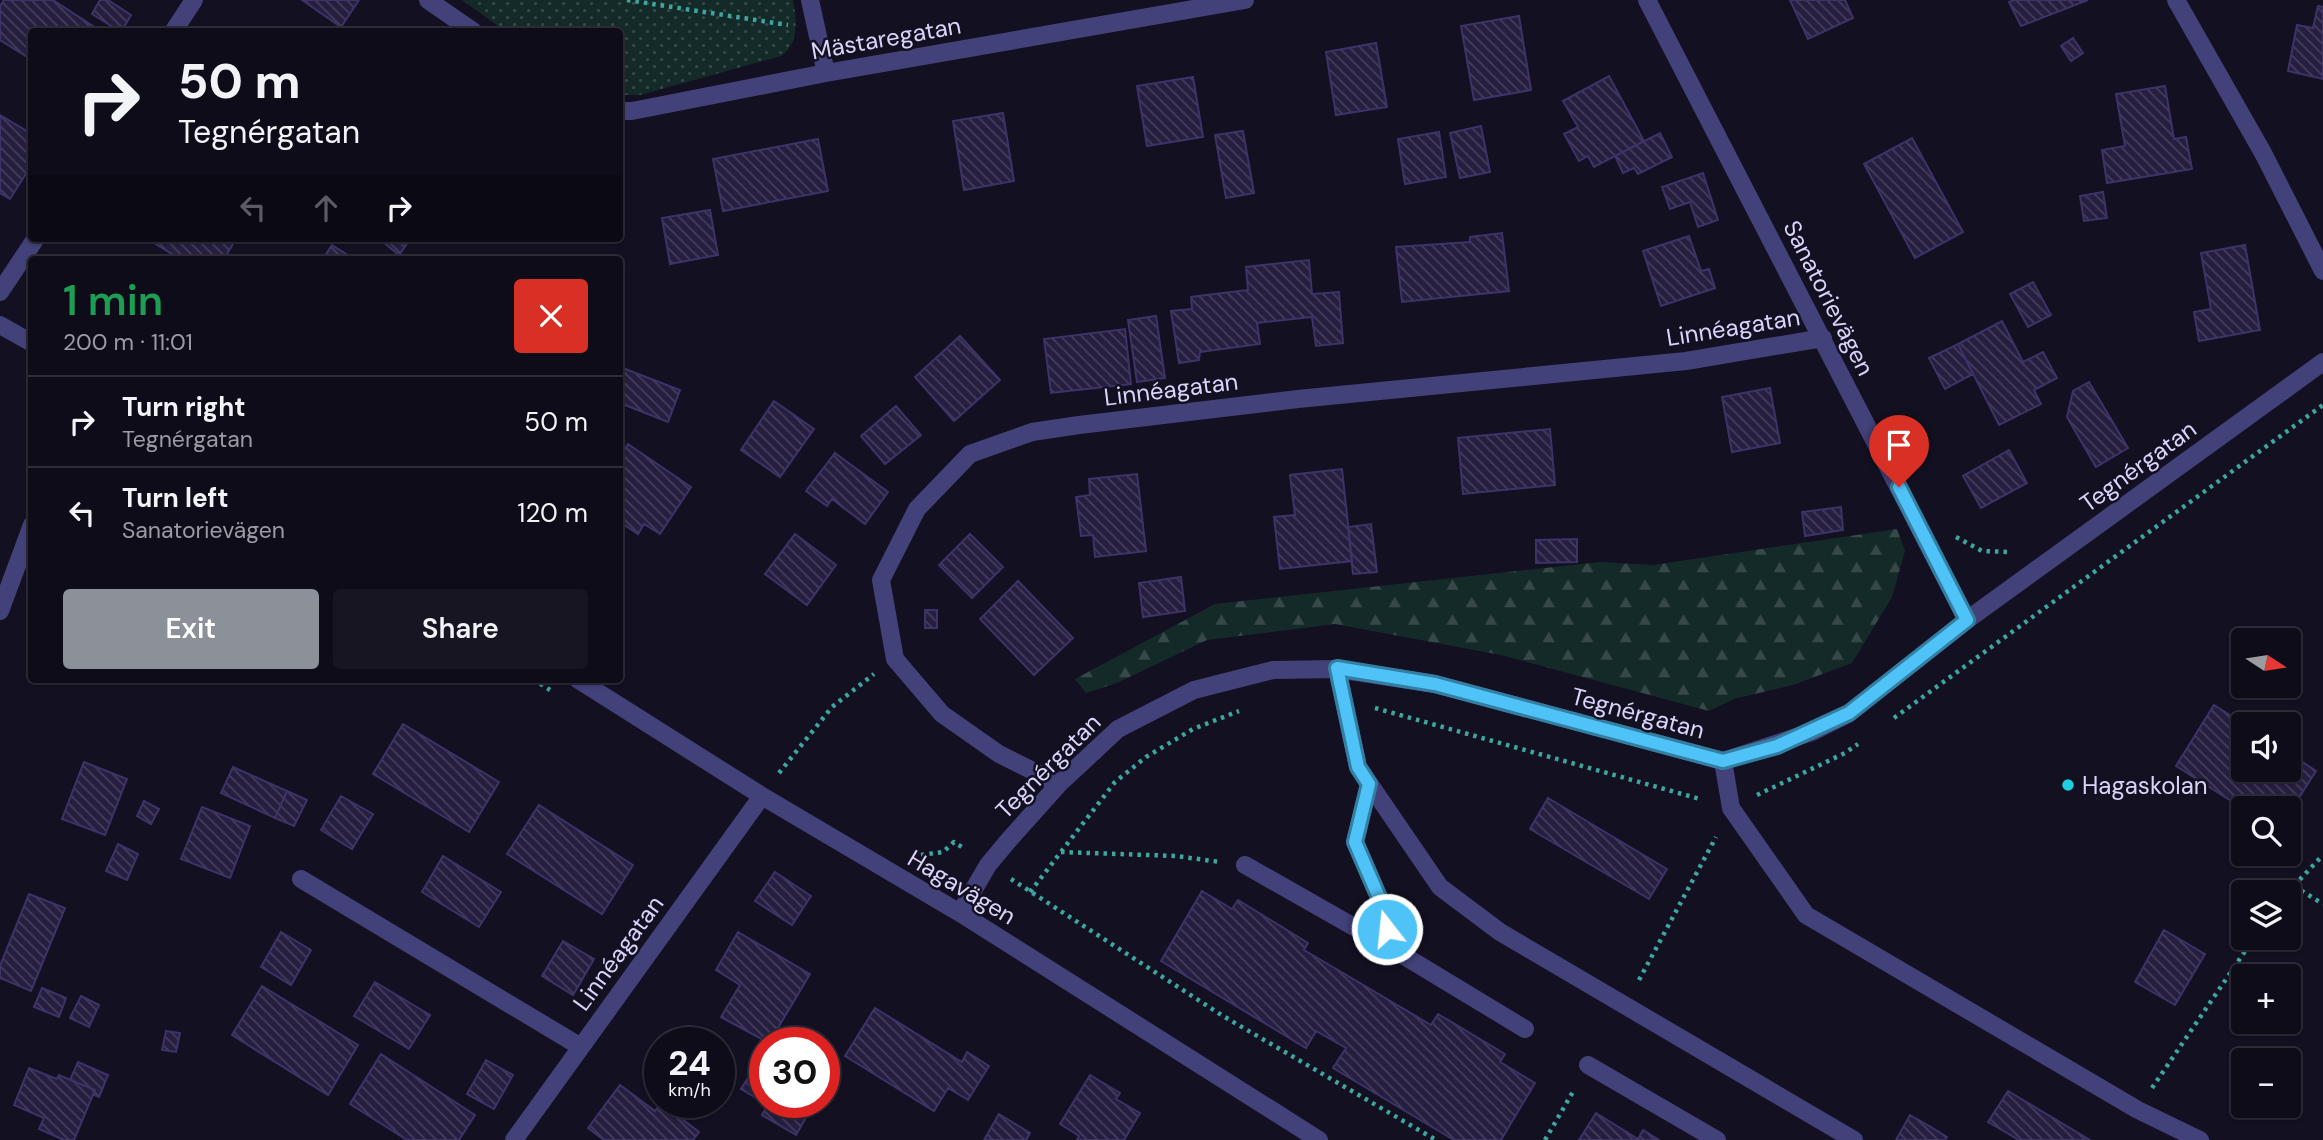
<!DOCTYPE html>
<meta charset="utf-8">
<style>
body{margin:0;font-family:"DM Sans",sans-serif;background:#171522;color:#f1f3f6;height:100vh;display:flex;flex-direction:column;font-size:26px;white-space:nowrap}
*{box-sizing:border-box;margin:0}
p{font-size:23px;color:#9b9ba2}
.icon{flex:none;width:38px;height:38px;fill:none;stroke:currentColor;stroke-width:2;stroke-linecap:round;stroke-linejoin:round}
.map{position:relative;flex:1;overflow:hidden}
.sheet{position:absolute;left:28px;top:256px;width:595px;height:427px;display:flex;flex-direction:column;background:#0e0c19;border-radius:7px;box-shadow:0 2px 5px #0004,0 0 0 2px #2e2c38}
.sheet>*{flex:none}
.hud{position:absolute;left:28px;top:28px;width:595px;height:214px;border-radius:7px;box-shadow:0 2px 5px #0004,0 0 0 2px #2e2c38;background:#0e0c19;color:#f1f3f6;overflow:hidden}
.needle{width:46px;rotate:102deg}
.controls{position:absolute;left:2231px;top:628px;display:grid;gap:14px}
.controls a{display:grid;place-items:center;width:70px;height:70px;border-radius:7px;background:#0e0c19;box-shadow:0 2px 5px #0004,0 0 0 2px #2e2c38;font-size:35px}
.speed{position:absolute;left:644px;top:1027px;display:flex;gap:14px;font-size:35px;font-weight:700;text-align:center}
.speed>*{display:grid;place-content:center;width:91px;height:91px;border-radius:50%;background:#0e0c19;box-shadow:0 2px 5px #0004,0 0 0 2px #2e2c38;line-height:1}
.speed small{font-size:18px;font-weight:400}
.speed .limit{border:10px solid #d22;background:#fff;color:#111}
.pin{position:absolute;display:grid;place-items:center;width:60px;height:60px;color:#fff;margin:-72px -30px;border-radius:50% 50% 50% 0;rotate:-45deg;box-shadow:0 0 7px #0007}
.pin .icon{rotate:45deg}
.me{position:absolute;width:77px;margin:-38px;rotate:344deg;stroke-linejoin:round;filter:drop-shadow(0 0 5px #0008)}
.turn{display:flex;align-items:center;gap:24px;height:147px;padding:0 35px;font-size:32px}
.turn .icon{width:91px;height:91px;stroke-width:2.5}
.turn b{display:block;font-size:49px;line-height:60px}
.lanes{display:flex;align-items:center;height:66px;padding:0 35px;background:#0003;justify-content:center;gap:35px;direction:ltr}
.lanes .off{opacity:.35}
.round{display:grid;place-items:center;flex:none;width:74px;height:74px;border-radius:7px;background:#171522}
.headline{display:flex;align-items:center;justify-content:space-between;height:119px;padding:0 35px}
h1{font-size:42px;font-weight:600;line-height:52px;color:#1e9e55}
.action{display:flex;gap:14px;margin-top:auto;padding:14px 35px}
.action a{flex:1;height:80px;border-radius:7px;background:#8c9099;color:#fff;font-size:28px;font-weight:600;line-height:80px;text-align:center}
.action a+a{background:#171522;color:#f1f3f6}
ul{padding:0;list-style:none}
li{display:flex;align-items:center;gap:21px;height:91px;padding:0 35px;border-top:2px solid #2e2c38}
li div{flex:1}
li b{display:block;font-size:26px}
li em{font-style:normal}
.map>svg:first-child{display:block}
.grass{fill:url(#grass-dots)}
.forest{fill:url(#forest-firs)}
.building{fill:url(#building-back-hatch);stroke:#3d3368;stroke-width:2}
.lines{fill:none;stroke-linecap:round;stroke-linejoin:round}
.path{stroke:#3da69e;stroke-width:4.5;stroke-dasharray:3.5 5;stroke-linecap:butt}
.minor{stroke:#42417a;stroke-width:18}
.route-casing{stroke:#337fa1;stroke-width:18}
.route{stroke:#4fc3f7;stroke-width:12}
.poi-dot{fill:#1ccedf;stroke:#131021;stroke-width:2.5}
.labels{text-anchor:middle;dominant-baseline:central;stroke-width:5;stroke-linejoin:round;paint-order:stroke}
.street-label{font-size:24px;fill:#d9d5fa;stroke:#131021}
.poi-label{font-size:24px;fill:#d9d5fa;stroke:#131021;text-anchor:start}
</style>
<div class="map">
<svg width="2323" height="1140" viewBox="0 0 2323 1140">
<defs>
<pattern id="grass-dots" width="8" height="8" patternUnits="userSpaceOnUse" patternTransform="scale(1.75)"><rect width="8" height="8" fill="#142a29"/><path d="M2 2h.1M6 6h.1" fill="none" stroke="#364849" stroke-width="1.8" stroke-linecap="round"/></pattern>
<pattern id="forest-firs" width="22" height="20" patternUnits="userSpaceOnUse" patternTransform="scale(1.75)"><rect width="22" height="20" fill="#142a29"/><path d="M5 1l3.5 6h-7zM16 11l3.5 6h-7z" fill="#364849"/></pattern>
<pattern id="building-back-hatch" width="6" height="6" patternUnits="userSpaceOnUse" patternTransform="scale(1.75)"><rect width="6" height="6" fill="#251e3f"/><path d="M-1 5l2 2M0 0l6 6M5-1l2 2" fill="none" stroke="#443e5c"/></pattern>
</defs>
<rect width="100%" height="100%" fill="#131021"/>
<path class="grass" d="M462,0H793C797,20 799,44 781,56L640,95H620V32L505,31Z"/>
<path class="forest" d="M1897,529L1905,551L1892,597L1852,663L1793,685L1734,699L1709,711L1501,655L1335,624L1207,640L1117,683L1086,693L1075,679L1215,604L1600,562L1653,565Z"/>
<path class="building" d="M4,0H53L102,32H32V60L0,40V6Z
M100,0H108L131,15L121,32L92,14Z
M302,0H359L341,27Z
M1790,0H1845L1853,18L1808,39Z
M2014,0H2088L2021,26L2009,2Z
M2318,6L2323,7V79L2288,71L2297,25L2313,28Z
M1519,16L1531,90L1474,100L1461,26Z
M2073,38L2083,53L2071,61L2061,46Z
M1376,43L1387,107L1336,115L1326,52Z
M1609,76L1644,141L1594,167L1588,156L1579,161L1564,134L1578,127L1563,101Z
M1193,77L1203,137L1147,146L1137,86Z
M2165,86L2174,139L2186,137L2192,169L2107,183L2102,150L2125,146L2116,94Z
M1003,113L1014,181L964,190L953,121Z
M0,115L32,134V164L10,199L0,193Z
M1481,126L1490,172L1460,178L1450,133Z
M1243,131L1254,193L1226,198L1215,135Z
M1439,132L1446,177L1405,184L1398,139Z
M1660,133L1672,157L1638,174L1634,168L1623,173L1615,156Z
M1912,138L1963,232L1915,258L1864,164Z
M818,139L828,191L723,211L713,159Z
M1703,173L1718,220L1698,227L1690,202L1670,209L1662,187Z
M2103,192L2107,218L2084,221L2080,196Z
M710,210L718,255L670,264L662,218Z
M1502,233L1509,291L1402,302L1396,247L1470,242V237Z
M1689,236L1701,271L1709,269L1715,288L1661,306L1643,251Z
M146,238H234L236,239L224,259H180Z
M378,238H411L399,255Z
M332,245L354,259H323Z
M2245,245L2260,330L2199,341L2194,312L2211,309L2201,253Z
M1309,260L1312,294L1339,292L1343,343L1316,346L1312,317L1257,323L1260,344L1200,352L1199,360L1179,363L1171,311L1192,309L1191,297L1248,290L1246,267Z
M2033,282L2051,315L2028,327L2010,294Z
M1156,316L1165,378L1137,382L1128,320Z
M2002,321L2023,362L2043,352L2057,378L2034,390L2041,404L1999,425L1958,344Z
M1125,329L1131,384L1051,393L1044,339Z
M960,336L1000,380L954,421L915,377Z
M1958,344L1973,374L1945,389L1929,358Z
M620,367L680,390L668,422L620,403Z
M2089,382L2128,448L2096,467L2067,417L2073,391Z
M1770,388L1780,443L1732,452L1722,397Z
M774,401L814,429L780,477L741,450Z
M896,406L921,435L885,464L861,436Z
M1550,429L1555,485L1463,494L1458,438Z
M628,444L691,487L660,534L644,524L638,534L620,522V457Z
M2009,450L2027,483L1981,508L1963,476Z
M835,453L888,492L865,524L832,499L827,506L806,491Z
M1342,469L1352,561L1280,569L1274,517L1295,515L1290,475Z
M1137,474L1146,551L1095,557L1093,535L1081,536L1076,497L1090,495L1089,479Z
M1841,507L1843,530L1805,536L1802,512Z
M1371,524L1377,572L1353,574L1348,527Z
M795,534L836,565L807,605L765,574Z
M970,534L1003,567L972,598L939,565Z
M1577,539V562L1536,563V540Z
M1181,577L1185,611L1143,617L1139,583Z
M1018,581L1073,638L1034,675L980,619Z
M925,610H937V628H925Z
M2214,705L2244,724V770H2289V753L2316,771L2289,813V808L2244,809L2176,766Z
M403,724L499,782L469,832L373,774Z
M84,762L127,779L105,835L62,819Z
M233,767L287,791L275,818L221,793Z
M287,791L307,800L294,826L275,818Z
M341,796L373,814L352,849L321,830Z
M1548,798L1667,869L1649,899L1530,829Z
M144,801L159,809L151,824L137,816Z
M539,805L633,865L602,914L507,854Z
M202,807L250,826L230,878L181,859Z
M118,844L138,854L127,880L106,871Z
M443,856L501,892L479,927L422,892Z
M775,872L811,896L792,925L755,901Z
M1202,891L1232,909L1238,900L1308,943L1304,950L1431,1025L1438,1014L1505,1054L1500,1062L1535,1083L1501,1140H1454L1333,1068L1346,1048L1316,1031L1306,1048L1161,961Z
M29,894L65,908L31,991L0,978V966Z
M2164,930L2205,954L2175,1005L2135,982Z
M281,932L311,950L291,985L261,967Z
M738,932L810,974L769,1043L721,1017L740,985L716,970Z
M563,941L594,959L573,995L542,976Z
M375,982L430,1015L409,1049L354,1016Z
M262,986L358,1045L328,1095L232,1035Z
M42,988L66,998L59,1017L34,1007Z
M81,996L99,1005L89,1027L70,1018Z
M875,1008L962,1062L967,1052L989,1066L968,1100L948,1088L934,1111L845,1056Z
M166,1031L180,1033L176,1052L162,1050Z
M765,1051V1095L761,1101L741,1089Z
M381,1054L475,1115L459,1140H407L350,1104Z
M486,1060L513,1075L494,1109L467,1094Z
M78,1062L108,1075L99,1097L94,1095L95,1090L70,1080Z
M29,1068L57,1079L59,1075L95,1090L74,1140H64L39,1129L44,1118L14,1105Z
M1090,1075L1120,1093L1116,1099L1140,1113L1124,1140H1077L1079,1136L1060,1124Z
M719,1082L731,1090L719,1107L712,1102H719Z
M620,1085L655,1111L661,1103L699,1132L693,1140H604L588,1128Z
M2008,1091L2090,1140H2019L1988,1122Z
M769,1102H815L796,1135L762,1115Z
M1596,1113L1638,1139L1643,1130L1659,1140H1579Z
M999,1114L1030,1133L1026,1140H984Z
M1910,1115L1931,1127L1947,1137L1945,1140H1896Z"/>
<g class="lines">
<path class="path" d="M627,0L788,25
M1956,537L1982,551L2010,552
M533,679L550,690
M1375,708L1700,799
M1894,718L2323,405
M779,773L832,707L874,674
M1757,795L1845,753L1858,744
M1061,852L1176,856L1220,862
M921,855L943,852L954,842L965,849
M1011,879L1223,1016L1436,1140
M2294,886L2323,904
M1030,892L1115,782L1146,757L1193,729L1239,711
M2288,892L2323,855
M1639,980L1716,837
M2152,1088L2254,938
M1545,1140L1574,1090"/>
<path class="minor" d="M428,0L474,32
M810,0L826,73
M1647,0L1967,620
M2176,0L2263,153L2323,271
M173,32L194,0
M620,111H632L826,73L1245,0
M0,292L36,238
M0,325L32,343
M0,611L32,525
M1337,669L1358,767L1440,887L1500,932L1854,1140
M577,679L762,796L960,913L1319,1140
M1723,761L1731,808L1806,915L2138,1110L2200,1140
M1059,784L999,754L942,714L895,659L881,580L917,509L970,454L1032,432L1079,425L1298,399L1686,361L1823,338
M1369,784L1355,842L1384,909L1391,948L1525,1029
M1245,865L1391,948
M301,879L581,1047
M960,913L988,865L1008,841L1059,784L1118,729L1194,690L1273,670L1337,669L1435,684L1723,761L1812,732L1848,714L1967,620L2323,362
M1588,1065L1717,1140
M514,1140L762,796"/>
</g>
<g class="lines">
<defs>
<path id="route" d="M1387,929L1384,909L1355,842L1369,784L1358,767L1337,668L1435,684L1723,761L1777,746L1849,713L1967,620L1899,487"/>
</defs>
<use href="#route" class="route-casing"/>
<use href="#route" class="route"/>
</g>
<circle class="poi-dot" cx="2068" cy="785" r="7"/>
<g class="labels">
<g class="street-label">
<text transform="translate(886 38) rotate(-10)">Mästaregatan</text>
<text transform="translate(1829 298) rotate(63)">Sanatorievägen</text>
<text transform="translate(1733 327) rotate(-9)">Linnéagatan</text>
<text transform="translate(1171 389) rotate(-7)">Linnéagatan</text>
<text transform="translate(2138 466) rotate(-36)">Tegnérgatan</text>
<text transform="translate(1638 713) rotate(15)">Tegnérgatan</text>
<text transform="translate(1048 766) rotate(-45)">Tegnérgatan</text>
<text transform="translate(962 887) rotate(31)">Hagavägen</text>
<text transform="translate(618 953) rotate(-54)">Linnéagatan</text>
</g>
<g class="poi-label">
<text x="2082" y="785">Hagaskolan</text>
</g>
</g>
</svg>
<div class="controls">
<a><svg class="needle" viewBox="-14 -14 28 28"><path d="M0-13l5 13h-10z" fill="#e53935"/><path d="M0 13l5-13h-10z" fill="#9b9ba2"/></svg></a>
<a><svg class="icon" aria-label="sound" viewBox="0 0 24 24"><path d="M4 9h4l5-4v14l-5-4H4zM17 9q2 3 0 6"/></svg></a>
<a><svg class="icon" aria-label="search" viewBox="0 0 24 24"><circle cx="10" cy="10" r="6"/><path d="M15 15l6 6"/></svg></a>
<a><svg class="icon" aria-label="layers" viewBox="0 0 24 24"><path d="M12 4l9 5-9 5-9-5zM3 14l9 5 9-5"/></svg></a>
<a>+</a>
<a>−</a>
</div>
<div class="speed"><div>24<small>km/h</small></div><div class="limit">30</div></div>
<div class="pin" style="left:1899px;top:487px;background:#d93025"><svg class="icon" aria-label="arrive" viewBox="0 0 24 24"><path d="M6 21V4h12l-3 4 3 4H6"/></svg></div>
<svg class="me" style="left:1387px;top:929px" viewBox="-20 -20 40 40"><circle r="17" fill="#4fc3f7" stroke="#fff" stroke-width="3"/><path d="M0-11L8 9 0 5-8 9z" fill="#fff"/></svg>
<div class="hud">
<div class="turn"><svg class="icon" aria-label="right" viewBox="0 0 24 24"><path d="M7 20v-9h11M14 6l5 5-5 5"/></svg><div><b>50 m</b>Tegnérgatan</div></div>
<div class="lanes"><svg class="icon off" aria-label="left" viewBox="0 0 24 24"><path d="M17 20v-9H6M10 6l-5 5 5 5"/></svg><svg class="icon off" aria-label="ahead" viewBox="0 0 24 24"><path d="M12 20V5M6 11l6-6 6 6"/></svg><svg class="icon" aria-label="right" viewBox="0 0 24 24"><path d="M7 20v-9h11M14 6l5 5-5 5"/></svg></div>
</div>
<section class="sheet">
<div class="headline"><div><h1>1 min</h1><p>200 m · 11:01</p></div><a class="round" style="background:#d93025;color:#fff"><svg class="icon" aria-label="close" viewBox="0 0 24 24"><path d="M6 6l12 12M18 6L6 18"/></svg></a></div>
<ul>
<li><svg class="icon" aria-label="right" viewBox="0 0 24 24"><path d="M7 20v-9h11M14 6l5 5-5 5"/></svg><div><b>Turn right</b><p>Tegnérgatan</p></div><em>50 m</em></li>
<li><svg class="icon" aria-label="left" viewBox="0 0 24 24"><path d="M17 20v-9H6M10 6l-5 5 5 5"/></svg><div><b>Turn left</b><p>Sanatorievägen</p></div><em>120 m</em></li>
</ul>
<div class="action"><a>Exit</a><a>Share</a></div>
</section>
</div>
